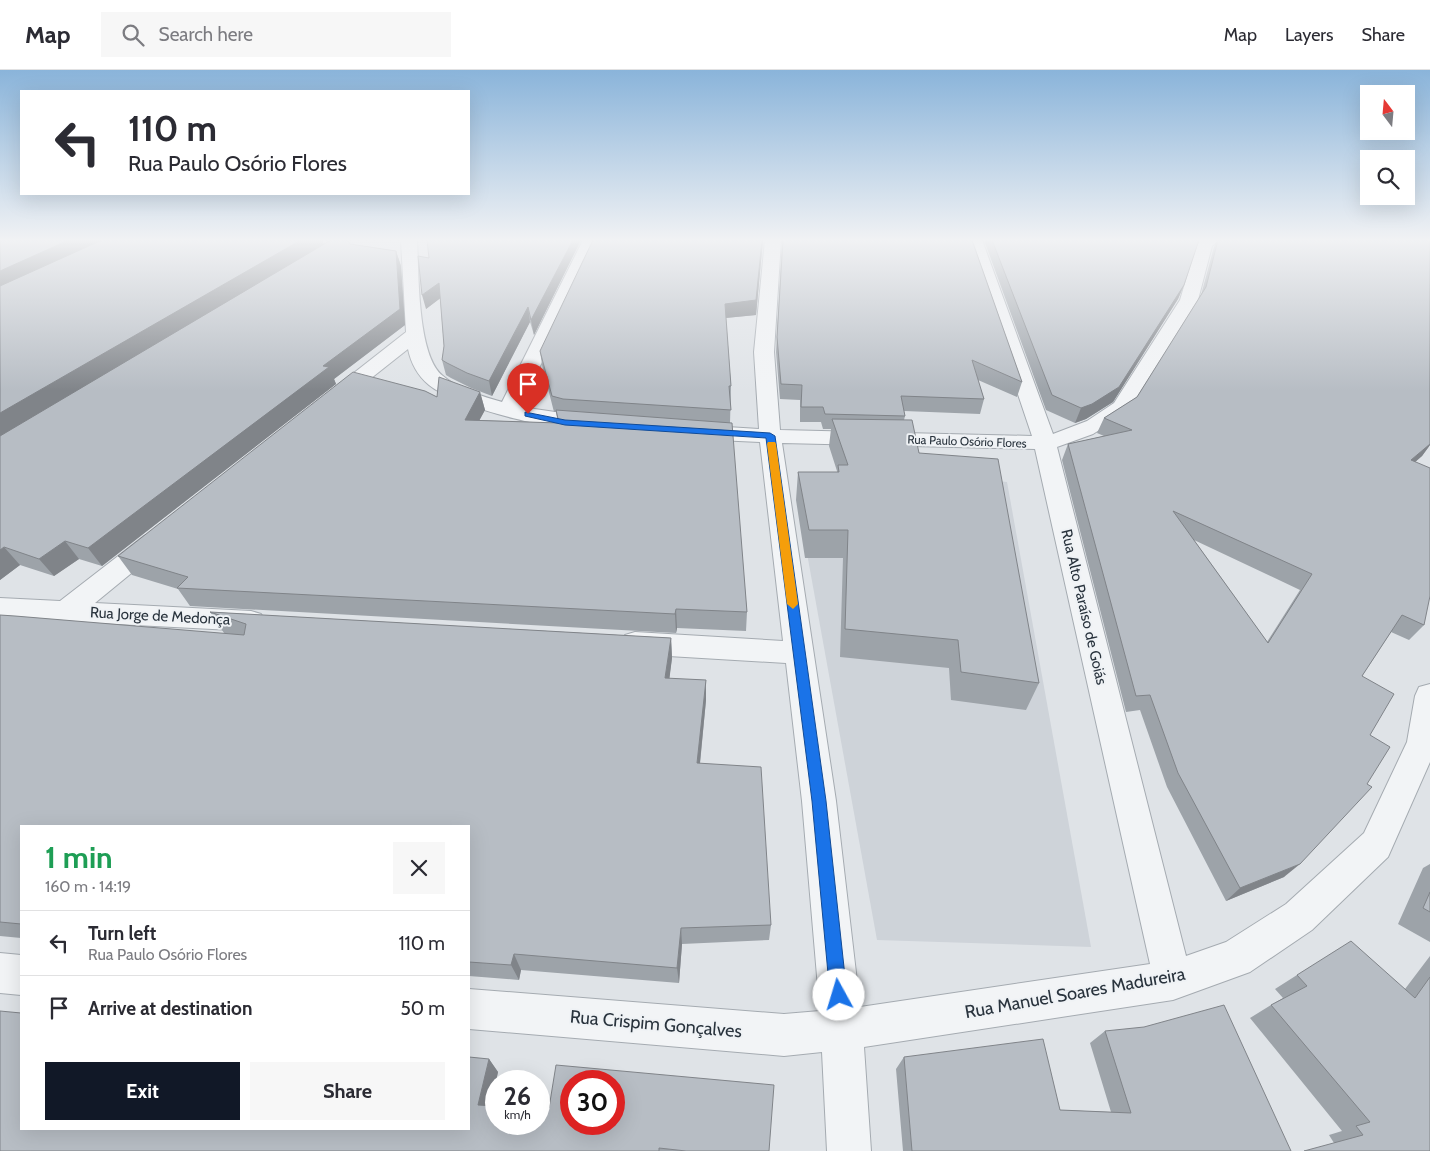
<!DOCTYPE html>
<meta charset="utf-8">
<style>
body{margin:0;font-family:Cabin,sans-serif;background:#f7f7f7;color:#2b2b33;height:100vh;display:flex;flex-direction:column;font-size:19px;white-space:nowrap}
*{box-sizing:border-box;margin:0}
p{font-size:16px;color:#7c7c81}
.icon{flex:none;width:28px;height:28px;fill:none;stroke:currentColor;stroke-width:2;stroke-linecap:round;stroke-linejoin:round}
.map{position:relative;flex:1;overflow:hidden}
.details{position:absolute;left:20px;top:755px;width:450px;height:305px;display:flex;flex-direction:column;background:#fff;border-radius:0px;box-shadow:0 5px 20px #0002}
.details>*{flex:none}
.banner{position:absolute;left:20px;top:20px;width:450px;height:105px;border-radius:0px;box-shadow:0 5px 20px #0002;background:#fff;color:#2b2b33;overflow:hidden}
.needle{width:32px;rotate:344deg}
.tools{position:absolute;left:1360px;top:15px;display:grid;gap:10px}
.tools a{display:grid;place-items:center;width:55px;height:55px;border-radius:0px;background:#fff;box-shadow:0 5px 20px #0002;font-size:25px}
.speed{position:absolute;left:485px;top:1000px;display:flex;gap:10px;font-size:25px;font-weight:700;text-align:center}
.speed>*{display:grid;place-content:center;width:65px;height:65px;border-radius:50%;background:#fff;box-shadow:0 5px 20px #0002;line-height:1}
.speed small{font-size:12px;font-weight:400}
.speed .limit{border:8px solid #d22;background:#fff;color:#111}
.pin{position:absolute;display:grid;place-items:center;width:42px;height:42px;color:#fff;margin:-51px -21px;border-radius:50% 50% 50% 0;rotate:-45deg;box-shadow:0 0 5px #0007}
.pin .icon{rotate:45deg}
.me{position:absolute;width:55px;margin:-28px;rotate:354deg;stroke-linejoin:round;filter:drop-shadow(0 0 4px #0008)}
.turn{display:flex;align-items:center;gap:18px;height:105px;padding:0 25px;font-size:22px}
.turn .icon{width:65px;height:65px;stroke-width:2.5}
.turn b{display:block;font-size:35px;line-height:42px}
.round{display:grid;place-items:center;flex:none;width:52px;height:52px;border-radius:0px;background:#f7f7f7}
.summary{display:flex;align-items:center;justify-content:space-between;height:85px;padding:0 25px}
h1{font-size:30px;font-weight:700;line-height:38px;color:#1e9e55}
.cta{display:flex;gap:10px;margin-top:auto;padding:10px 25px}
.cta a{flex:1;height:58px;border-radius:0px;background:#111827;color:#fff;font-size:20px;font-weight:700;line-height:58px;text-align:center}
.cta a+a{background:#f7f7f7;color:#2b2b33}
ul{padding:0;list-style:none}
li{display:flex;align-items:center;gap:15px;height:65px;padding:0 25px;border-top:1px solid #e1e1e2}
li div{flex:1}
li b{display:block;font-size:19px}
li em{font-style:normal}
header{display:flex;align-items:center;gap:30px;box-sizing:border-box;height:70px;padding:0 25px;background:#fff;border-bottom:1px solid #e1e1e2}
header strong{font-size:24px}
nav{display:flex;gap:28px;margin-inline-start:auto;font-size:18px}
.search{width:350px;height:45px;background:#f7f7f7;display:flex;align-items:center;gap:12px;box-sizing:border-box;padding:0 18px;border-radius:0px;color:#7c7c81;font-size:19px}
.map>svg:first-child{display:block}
.built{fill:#ced3d9}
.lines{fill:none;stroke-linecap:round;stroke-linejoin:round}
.minor-casing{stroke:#a5abb1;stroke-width:2}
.minor{fill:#f2f4f6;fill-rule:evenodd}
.wall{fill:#9da3a9;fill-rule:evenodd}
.shaded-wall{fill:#808489}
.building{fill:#b7bdc4;stroke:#808489;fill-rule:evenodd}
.route{fill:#1a73e8;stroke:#114b97}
.slow{fill:#f59e0b}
.labels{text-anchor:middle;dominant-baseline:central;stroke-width:4;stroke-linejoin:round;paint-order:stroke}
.far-street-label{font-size:12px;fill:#29333d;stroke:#eff2f5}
.street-label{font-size:15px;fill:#29333d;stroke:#eff2f5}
.near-street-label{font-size:18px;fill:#29333d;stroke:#eff2f5}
</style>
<header>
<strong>Map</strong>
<div class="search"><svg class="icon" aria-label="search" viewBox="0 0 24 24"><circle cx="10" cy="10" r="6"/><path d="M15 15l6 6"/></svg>Search here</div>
<nav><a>Map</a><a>Layers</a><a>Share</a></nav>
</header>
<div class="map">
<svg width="1430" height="1081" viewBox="0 0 1430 1081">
<rect width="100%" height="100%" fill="#dfe3e7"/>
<path class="built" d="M934,405L1007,412L1091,877L877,870L808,489L805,464Z"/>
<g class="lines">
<defs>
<path id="minor" d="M401,170H417C419,203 417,286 443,306C459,320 482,326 502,332L583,170H599L521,337L603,349L606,354L603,359C570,367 455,337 429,315C417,305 411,293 408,279L341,332L334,334L327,332L324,328L327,324L406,262Z
M765,170H781L774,282L780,360L1032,366L966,170H982L1053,364L1087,351L1114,333L1180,230L1197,173L1199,170H1219L1212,176L1198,230L1129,341L1093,364L1057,377L1186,886L1226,872L1286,834L1364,763L1407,672L1415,626L1419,617L1430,614V692L1388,787L1312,860L1250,902L1173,930L864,977L871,1081H827L822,982L784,986L469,959V919L784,944L820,941L802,731L786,593L635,584L625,581L621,573L625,565L635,562L783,571L760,372L695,369L687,367L684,362L687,357L695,355L759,359L754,282ZM782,373L1035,379L1150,894L860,937L836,731Z
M153,463L162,466L166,472L162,478L95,533L251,541L261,544L265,551L261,558L251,561L0,548V528L60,531L144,466Z
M0,883L21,885V925L0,923Z"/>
</defs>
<use href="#minor" class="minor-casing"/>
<use href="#minor" class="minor"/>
</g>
<path class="wall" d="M0,170H322L324,174H350L396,181L401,196L405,255L334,309L336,314L102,496L79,489L54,506L20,495L0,510Z
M581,170L534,265L530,252L492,326L471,318L451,308L446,305L442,290L444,276L440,228L426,239L429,188Z
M763,170L756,245L726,248L731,316L730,353L747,542L746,561L677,558L676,563L190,536L178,519L132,505L118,486L437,327L480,322L485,340L479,350L558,353L556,342H554L542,295L540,281Z
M782,170H972L1022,312L1017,327L978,310L984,329L980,344L904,341L905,346L904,350L919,383L1039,613L1026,640L951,630L949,598L840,587L843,488H805L796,430L798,402H837V401L829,376L831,359H823L821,352H800V330L780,329L776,282Z
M984,170H1199L1184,215L1178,229L1113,332L1086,349L1075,353L1046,340Z
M1217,170H1430V375L1422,386L1415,392L1424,555L1409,570L1391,562L1362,606L1284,807L1226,831L1167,717L1140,640L1126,642L1062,390L1068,374L1104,366L1097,363L1104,348L1137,327L1201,225L1214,177ZM1194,470L1300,520L1267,572Z
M210,542L671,568L672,588L669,609L706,610V630L700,694L771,855L769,870L682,874L679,913L521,900L519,910L469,906V756H21V868L0,866V545L227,564L224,563Z
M1430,794V872L1398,854L1423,798Z
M1430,886V1081L1334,1073L1329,1065L1342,1061L1250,948L1271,935L1283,928L1275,919L1297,905L1405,919Z
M1105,961L1291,1081H903L896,999L904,987L1060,1040L1111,1042L1090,973Z
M489,989L498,1002L491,1035L769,1081H0Z"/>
<path class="shaded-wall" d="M69,170H109L0,221V201Z
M301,170H322L324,175L0,368V343Z
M573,170H581L534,265L531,250Z
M762,170H763L756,245L725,248V234Z
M396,181L401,196L405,255L334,309L336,314L102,496L88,478L323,296Z
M439,213L442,227L426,239L422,225Z
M1184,215L1178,229L1113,332L1086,349L1075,353L1081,338Z
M528,237L530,252L492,326L489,311Z
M480,322L485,340L470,368L465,350Z
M1430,374V375L1422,386L1399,406L1411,390Z
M65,471L79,489L54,506L39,489Z
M4,477L20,495L0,510V480Z
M676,539L677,558L676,563L675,544Z
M671,568L672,588L667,628L665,608Z
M706,610V630L698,712L697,693Z
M1300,794L1284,807L1226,831L1240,818Z
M681,858L682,874L679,913L677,898Z
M514,884L521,900L519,910L511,895Z
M489,989L498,1002L488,1046L478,1035Z"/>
<path class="building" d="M0,170H69L0,201Z
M102,170H301L0,343V216Z
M331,170H348L350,174L396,181L400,239L323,296L329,297L88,478L65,471L39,489L4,477L0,480V366Z
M427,170H573L531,250L528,237L489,311L467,303L447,293L442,290L444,276L439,213L422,225L418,186L429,188Z
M593,170H762L756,230L725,234L731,316H729L731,340L563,329L552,326L540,281Z
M783,170H972L1022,312L972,290L984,329L901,326L905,346L825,344L823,337H801L802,315L781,314L777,267Z
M992,170H1199L1184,215L1119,317L1092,334L1081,338L1052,325Z
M1218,170H1430V374L1411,390L1430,398V526L1424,555L1402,545L1362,606L1394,624L1370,665L1390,677L1367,714L1372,717L1300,794L1240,818L1178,703L1150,625L1136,626L1068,374L1132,360L1104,348L1137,327L1206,217ZM1173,441L1312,504L1268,573Z
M353,302L425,321L437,327L439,307L480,322L465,350L559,353L556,340L732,353L747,542L676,539L675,544L177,518L188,507L118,486Z
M832,349L912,350L919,383L998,389L1039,613L961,602L958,570L845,559L848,460H809L798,402H839L838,395H848Z
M210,542L671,568L665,608L706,610L697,693L761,697L771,855L681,858L677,898L514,884L511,895L469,892V756H21V854L0,852V545L15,546L244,565L246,554Z
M1430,822V842L1423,838Z
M1351,871L1415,928L1430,907V1081H1304L1363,1065L1356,1056L1370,1052L1271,935L1307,916L1297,905Z
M1224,935L1291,1081H912L904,987L1043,969L1060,1040L1131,1043L1105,961L1144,957Z
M0,941L21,943V1059H469V987L489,989L478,1035L496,1036V1054H539V1037L549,1038L556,995L774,1015L769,1081H686L659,1078V1081H0ZM571,1011H614V1054H571Z"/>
<linearGradient id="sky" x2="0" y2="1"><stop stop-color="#8ab4da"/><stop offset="0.53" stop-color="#f1f2f4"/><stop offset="1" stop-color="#f1f2f4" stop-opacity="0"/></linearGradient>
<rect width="1430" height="321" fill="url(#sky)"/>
<path class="route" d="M525,342L565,350L770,363L775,366L826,731L847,925L844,931L839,934L833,931L830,925L812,731L766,368L565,355L525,346Z"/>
<path class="slow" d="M768,372H775L776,374L798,534L793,539L787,534L767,374Z"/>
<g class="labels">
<g class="far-street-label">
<text transform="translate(967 371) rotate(2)">Rua Paulo Osório Flores</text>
</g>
<g class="street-label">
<text transform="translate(1084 537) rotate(77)">Rua Alto Paraíso de Goiás</text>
<text transform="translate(160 546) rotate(3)">Rua Jorge de Medonça</text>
</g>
<g class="near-street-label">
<text transform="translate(1075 923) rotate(-10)">Rua Manuel Soares Madureira</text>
<text transform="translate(656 954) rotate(5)">Rua Crispim Gonçalves</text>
</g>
</g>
</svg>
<div class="tools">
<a><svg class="needle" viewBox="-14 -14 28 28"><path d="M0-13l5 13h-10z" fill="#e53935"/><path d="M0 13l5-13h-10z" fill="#7c7c81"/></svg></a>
<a><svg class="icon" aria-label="search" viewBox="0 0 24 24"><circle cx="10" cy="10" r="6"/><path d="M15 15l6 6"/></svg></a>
</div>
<div class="speed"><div>26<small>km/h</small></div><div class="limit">30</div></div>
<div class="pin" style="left:528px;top:344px;background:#d93025"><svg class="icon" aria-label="arrive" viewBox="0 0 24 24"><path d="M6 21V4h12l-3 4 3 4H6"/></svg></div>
<svg class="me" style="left:839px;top:925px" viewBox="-20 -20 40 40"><circle r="19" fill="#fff"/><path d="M0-13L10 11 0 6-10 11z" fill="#1a73e8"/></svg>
<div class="banner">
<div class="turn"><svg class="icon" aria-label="left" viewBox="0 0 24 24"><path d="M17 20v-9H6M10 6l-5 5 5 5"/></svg><div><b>110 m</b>Rua Paulo Osório Flores</div></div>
</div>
<section class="details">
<div class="summary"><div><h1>1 min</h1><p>160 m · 14:19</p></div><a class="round"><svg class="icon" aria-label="close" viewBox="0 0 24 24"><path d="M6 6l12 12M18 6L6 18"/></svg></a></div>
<ul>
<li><svg class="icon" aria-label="left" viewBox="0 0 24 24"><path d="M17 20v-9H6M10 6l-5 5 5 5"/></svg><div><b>Turn left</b><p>Rua Paulo Osório Flores</p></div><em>110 m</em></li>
<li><svg class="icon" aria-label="arrive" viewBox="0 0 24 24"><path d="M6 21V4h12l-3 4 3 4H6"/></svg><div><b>Arrive at destination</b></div><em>50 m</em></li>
</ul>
<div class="cta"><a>Exit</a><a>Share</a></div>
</section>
</div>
